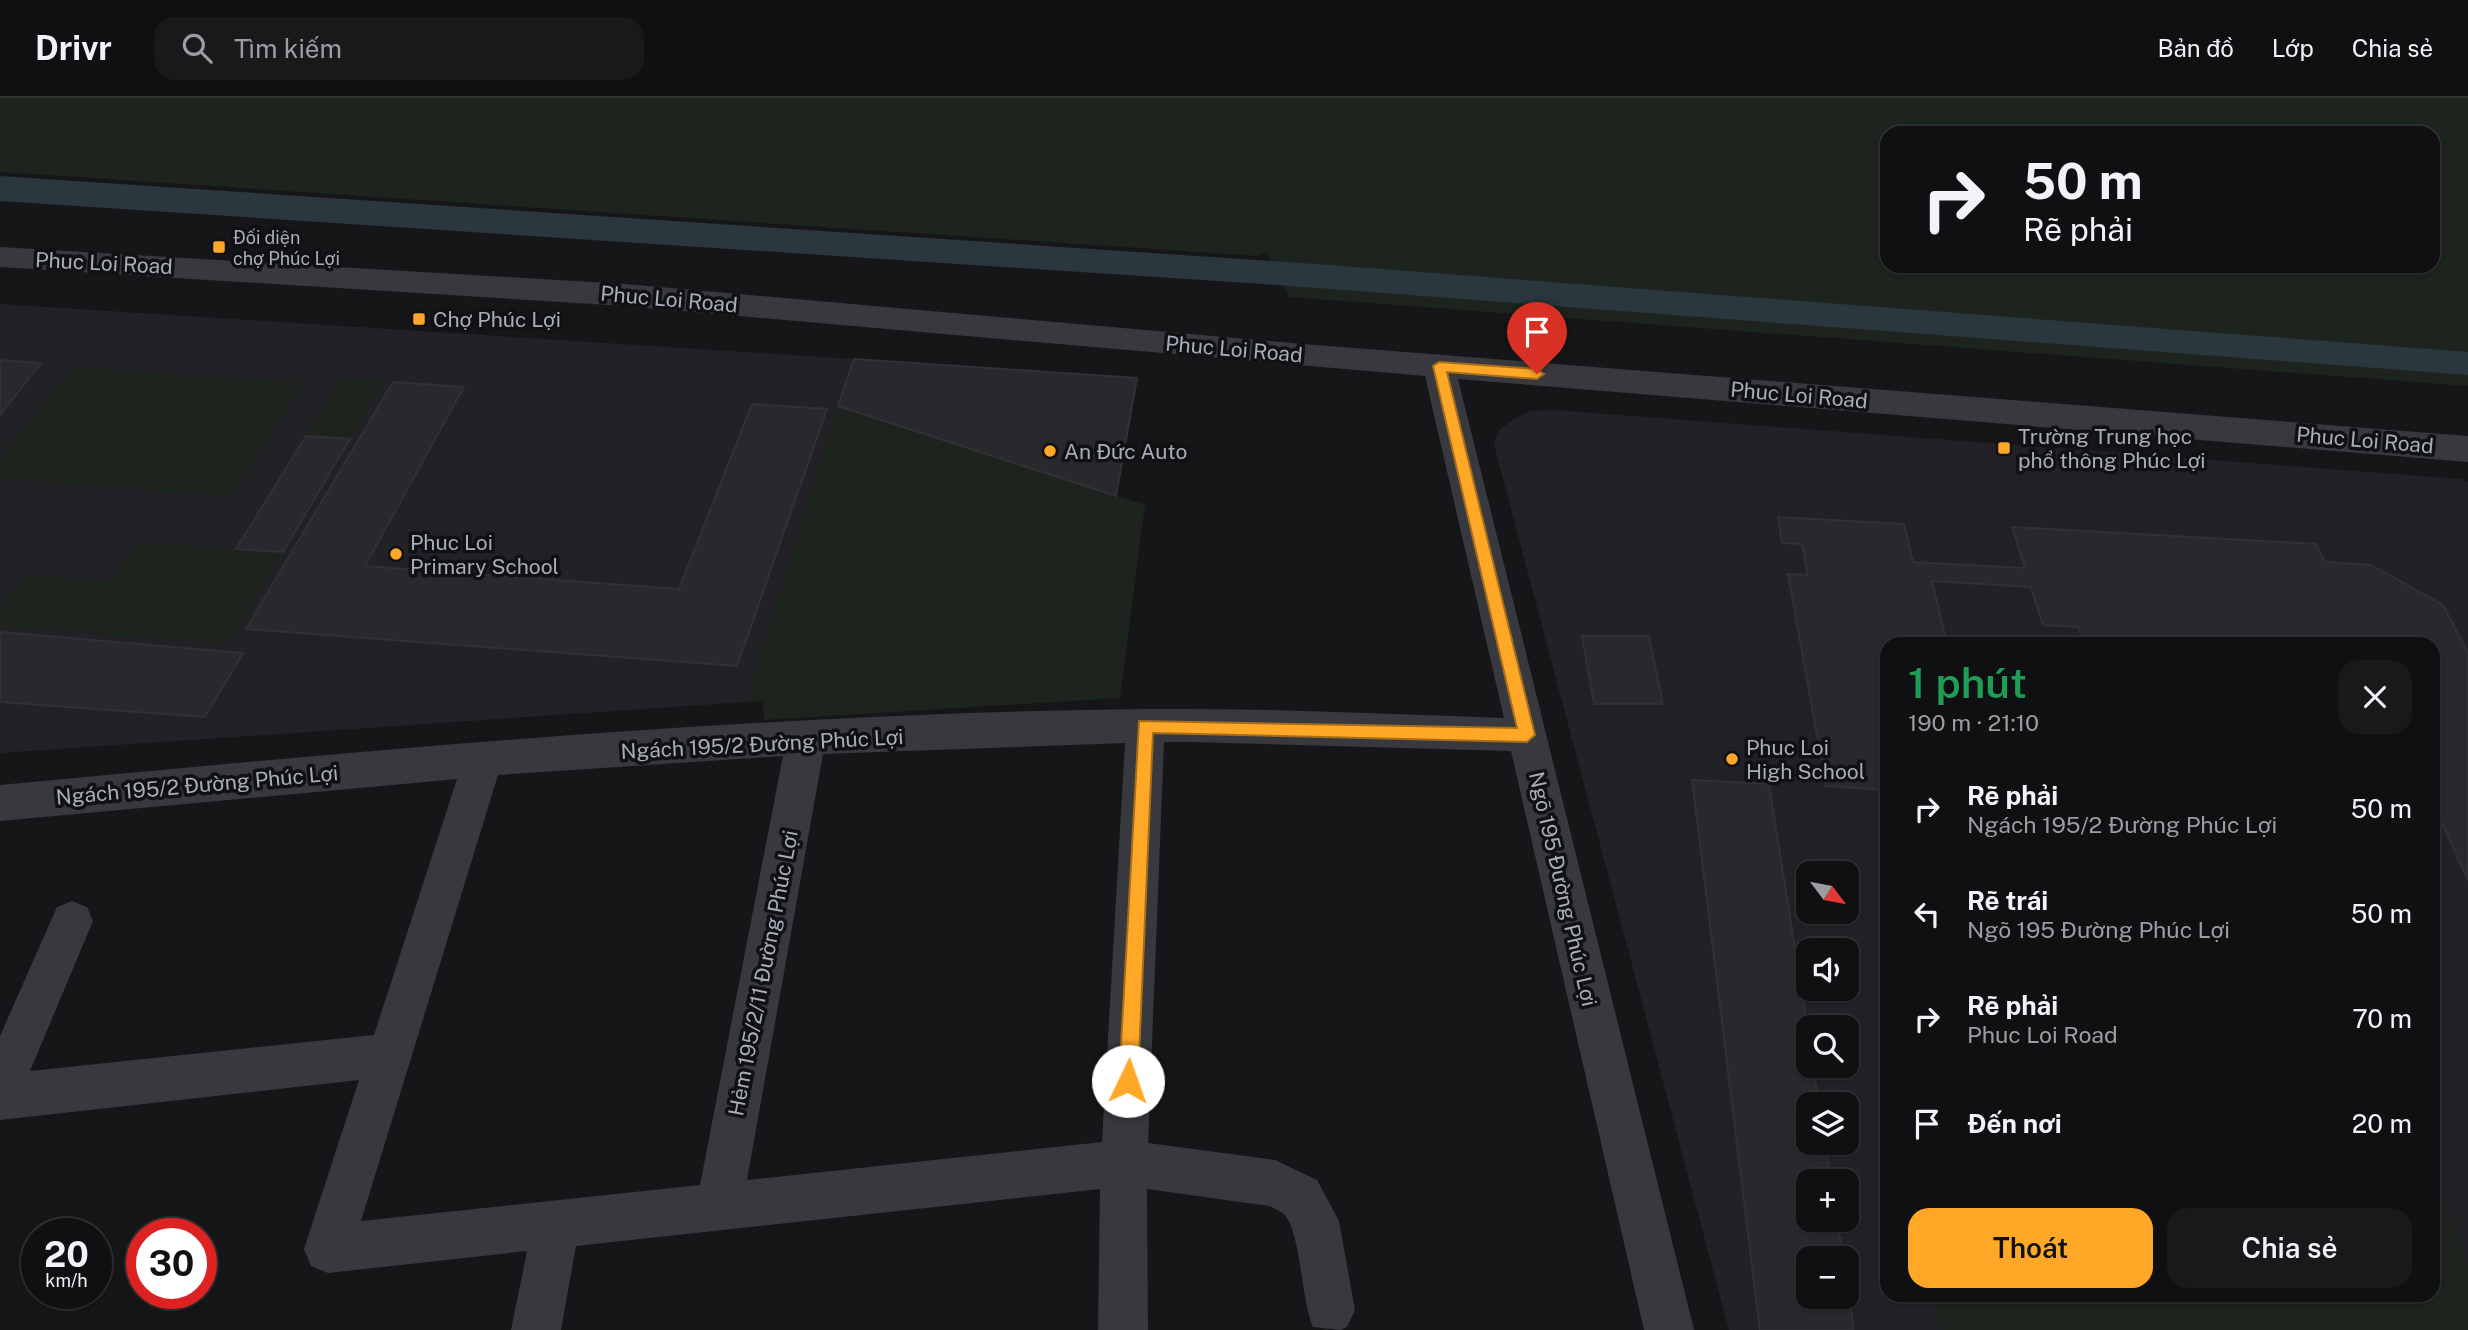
<!DOCTYPE html>
<html lang="vi">
<meta charset="utf-8">
<style>
body{margin:0;font-family:"Public Sans",sans-serif;background:#19191c;color:#f1f3f6;height:100vh;display:flex;flex-direction:column;font-size:26px;white-space:nowrap}
*{box-sizing:border-box;margin:0}
p{font-size:23px;color:#9c9da0}
.icon{flex:none;width:38px;height:38px;fill:none;stroke:currentColor;stroke-width:2;stroke-linecap:round;stroke-linejoin:round}
.map{position:relative;flex:1;overflow:hidden}
.details{position:absolute;left:1880px;top:539px;width:560px;height:665px;display:flex;flex-direction:column;background:#101013;border-radius:21px;box-shadow:0 2px 5px #0004,0 0 0 2px #303033}
.details>*{flex:none}
.guide{position:absolute;left:1880px;top:28px;width:560px;height:147px;border-radius:21px;box-shadow:0 2px 5px #0004,0 0 0 2px #303033;background:#101013;color:#f1f3f6;overflow:hidden}
.needle{width:46px;rotate:122deg}
.buttons{position:absolute;left:1796px;top:763px;display:grid;gap:14px}
.buttons a{display:grid;place-items:center;width:63px;height:63px;border-radius:14px;background:#101013;box-shadow:0 2px 5px #0004,0 0 0 2px #303033;font-size:35px}
.speed{position:absolute;left:21px;top:1120px;display:flex;gap:14px;font-size:35px;font-weight:700;text-align:center}
.speed>*{display:grid;place-content:center;width:91px;height:91px;border-radius:50%;background:#101013;box-shadow:0 2px 5px #0004,0 0 0 2px #303033;line-height:1}
.speed small{font-size:18px;font-weight:400}
.speed .limit{border:10px solid #d22;background:#fff;color:#111}
.pin{position:absolute;display:grid;place-items:center;width:60px;height:60px;color:#fff;margin:-72px -30px;border-radius:50% 50% 50% 0;rotate:-45deg;box-shadow:0 0 7px #0007}
.pin .icon{rotate:45deg}
.me{position:absolute;width:77px;margin:-38px;rotate:3deg;stroke-linejoin:round;filter:drop-shadow(0 0 5px #0008)}
.turn{display:flex;align-items:center;gap:24px;height:147px;padding:0 28px;font-size:32px}
.turn .icon{width:91px;height:91px;stroke-width:2.5}
.turn b{display:block;font-size:49px;line-height:60px}
.round{display:grid;place-items:center;flex:none;width:74px;height:74px;border-radius:21px;background:#19191c}
.headline{display:flex;align-items:center;justify-content:space-between;height:119px;padding:0 28px}
h1{font-size:42px;font-weight:600;line-height:52px;color:#1e9e55}
.cta{display:flex;gap:14px;margin-top:auto;padding:14px 28px}
.cta a{flex:1;height:80px;border-radius:21px;background:#ffa828;color:#111;font-size:28px;font-weight:600;line-height:80px;text-align:center}
.cta a+a{background:#19191c;color:#f1f3f6}
ul{padding:0;list-style:none}
li{display:flex;align-items:center;gap:21px;height:105px;padding:0 28px}
li div{flex:1}
li b{display:block;font-size:26px}
li em{font-style:normal}
header{display:flex;align-items:center;gap:42px;box-sizing:border-box;height:98px;padding:0 35px;background:#101013;border-bottom:2px solid #303033}
header strong{font-size:33px}
nav{display:flex;gap:38px;margin-inline-start:auto;font-size:24px}
.search{width:490px;height:63px;background:#19191c;display:flex;align-items:center;gap:18px;box-sizing:border-box;padding:0 24px;border-radius:21px;color:#9c9da0;font-size:26px}
.map>svg:first-child{display:block}
.built{fill:#222226;fill-rule:evenodd}
.green{fill:#1c241d;fill-rule:evenodd}
.water{fill:#2b373e}
.building{fill:#29292d;stroke:#303035;stroke-width:2}
.lines{fill:none;stroke-linecap:round;stroke-linejoin:round}
.minor{fill:#37393e;fill-rule:evenodd}
.route{fill:#ffa828;stroke:#a66d1a;stroke-width:2}
.poi-dot{fill:#ffa828;stroke:#111114;stroke-width:2.5}
.labels{text-anchor:middle;dominant-baseline:central;stroke-width:7;stroke-linejoin:round;paint-order:stroke}
.far-poi-label{font-size:18px;fill:#a7aeba;stroke:#111114;text-anchor:start}
.street-label{font-size:21px;fill:#a7aeba;stroke:#111114}
.poi-label{font-size:21px;fill:#a7aeba;stroke:#111114;text-anchor:start}
</style>
<header>
<strong>Drivr</strong>
<div class="search"><svg class="icon" aria-label="search" viewBox="0 0 24 24"><circle cx="10" cy="10" r="6"/><path d="M15 15l6 6"/></svg>Tìm kiếm</div>
<nav><a>Bản đồ</a><a>Lớp</a><a>Chia sẻ</a></nav>
</header>
<div class="map">
<svg width="2468" height="1232" viewBox="0 0 2468 1232">
<rect width="100%" height="100%" fill="#161619"/>
<path class="built" d="M0,206L854,261L746,604L0,655Z
M1554,312L2462,381L2468,384V1232H1729L1494,347L1498,333L1513,322L1530,313ZM1886,546H2432V1197H1886ZM1808,775H1846V814H1808ZM1808,852H1846V891H1808ZM1808,929H1846V968H1808ZM1808,1006H1846V1045H1808ZM1808,1083H1846V1122H1808ZM1808,1160H1846V1199H1808Z"/>
<path class="green" d="M0,0H2468V288L1290,199L1266,155L1258,158L0,74ZM1886,35H2432V168H1886Z
M73,269L304,285L231,398L0,381V362Z
M341,281L384,283L350,341L306,338Z
M838,308L1145,407L1120,600L764,622L763,603L746,604Z
M137,444L283,454L229,546L0,528V511L25,477L111,483Z
M2433,1074L2468,1166V1232H1941L1935,1197H2432Z"/>
<path class="water" d="M0,78L1316,166L2468,254V277L1263,186L0,103Z"/>
<path class="building" d="M854,261L1137,280L1116,398L838,308Z
M0,262L41,265L0,317Z
M393,284L464,289L365,468L679,491L752,306L827,311L737,568L246,531Z
M306,338L350,341L283,454L236,451Z
M1778,419L1904,426L1913,464L2025,470L2012,429L2316,446L2325,464L2371,467L2443,507L2468,555V782L2432,703V546H2362L2323,542L2325,546H2158L2083,542L2078,529L2043,527L2031,489L1932,483L1947,546H1886V692L1826,688L1788,476L1808,477L1802,446L1782,445Z
M0,534L243,555L205,619L0,604Z
M1582,538H1649L1663,606H1594Z
M1692,682L1769,686L1808,934V968H1813L1819,1006H1808V1045H1825L1831,1083H1808V1122H1837L1843,1160H1808V1199H1846V1180L1854,1232H1760Z"/>
<g class="lines">
<path class="minor" d="M0,149L625,186L1303,246L2468,338V364L1458,281L1694,1232H1644L1511,653L1191,644H1164L1148,1045L1275,1062L1317,1082L1339,1123L1355,1212L1347,1229L1341,1232L1313,1229C1301,1202 1301,1134 1284,1116C1280,1113 1274,1110 1269,1108L1147,1091L1148,1232H1098L1100,1091L576,1148L561,1232H511L527,1153L328,1175L311,1168L304,1151L359,982L0,1022V938L57,809L72,803L87,809L93,823L30,973L374,937L457,681L0,723V687C381,651 765,615 1148,611C1267,610 1385,616 1504,620L1425,278L625,208L0,169ZM1125,645L1102,1044L747,1082L823,656ZM783,658L700,1087L361,1123L498,677Z"/>
</g>
<path class="route" d="M1439,264L1537,271L1544,276L1537,281L1447,274L1535,637L1527,644L1153,635L1138,983L1135,989L1128,992L1122,989L1119,983L1139,623L1517,630L1433,268Z"/>
<g class="poi-dot">
<rect x="212" y="142" width="14" height="14" rx="3.5"/>
<rect x="412" y="214" width="14" height="14" rx="3.5"/>
<rect x="1997" y="343" width="14" height="14" rx="3.5"/>
<circle cx="1050" cy="353" r="7"/>
<circle cx="396" cy="456" r="7"/>
<circle cx="1732" cy="661" r="7"/>
</g>
<g class="labels">
<g class="far-poi-label">
<text x="233" y="139">Đối diện<tspan x="233" dy="21">chợ Phúc Lợi</tspan></text>
</g>
<g class="street-label">
<text transform="translate(104 165) rotate(3)">Phuc Loi Road</text>
<text transform="translate(669 201) rotate(5)">Phuc Loi Road</text>
<text transform="translate(1234 251) rotate(5)">Phuc Loi Road</text>
<text transform="translate(1799 297) rotate(5)">Phuc Loi Road</text>
<text transform="translate(2365 342) rotate(5)">Phuc Loi Road</text>
<text transform="translate(762 646) rotate(-3)">Ngách 195/2 Đường Phúc Lợi</text>
<text transform="translate(197 687) rotate(-5)">Ngách 195/2 Đường Phúc Lợi</text>
<text transform="translate(1563 791) rotate(77)">Ngõ 195 Đường Phúc Lợi</text>
<text transform="translate(763 875) rotate(-79)">Hẻm 195/2/11 Đường Phúc Lợi</text>
</g>
<g class="poi-label">
<text x="433" y="221">Chợ Phúc Lợi</text>
<text x="2018" y="338">Trường Trung học<tspan x="2018" dy="24">phổ thông Phúc Lợi</tspan></text>
<text x="1064" y="353">An Đức Auto</text>
<text x="410" y="444">Phuc Loi<tspan x="410" dy="24">Primary School</tspan></text>
<text x="1746" y="649">Phuc Loi<tspan x="1746" dy="24">High School</tspan></text>
</g>
</g>
</svg>
<div class="buttons">
<a><svg class="needle" viewBox="-14 -14 28 28"><path d="M0-13l5 13h-10z" fill="#e53935"/><path d="M0 13l5-13h-10z" fill="#9c9da0"/></svg></a>
<a><svg class="icon" aria-label="sound" viewBox="0 0 24 24"><path d="M4 9h4l5-4v14l-5-4H4zM17 9q2 3 0 6"/></svg></a>
<a><svg class="icon" aria-label="search" viewBox="0 0 24 24"><circle cx="10" cy="10" r="6"/><path d="M15 15l6 6"/></svg></a>
<a><svg class="icon" aria-label="layers" viewBox="0 0 24 24"><path d="M12 4l9 5-9 5-9-5zM3 14l9 5 9-5"/></svg></a>
<a>+</a>
<a>−</a>
</div>
<div class="speed"><div>20<small>km/h</small></div><div class="limit">30</div></div>
<div class="pin" style="left:1537px;top:276px;background:#d93025"><svg class="icon" aria-label="arrive" viewBox="0 0 24 24"><path d="M6 21V4h12l-3 4 3 4H6"/></svg></div>
<svg class="me" style="left:1128px;top:983px" viewBox="-20 -20 40 40"><circle r="19" fill="#fff"/><path d="M0-13L10 11 0 6-10 11z" fill="#ffa828"/></svg>
<div class="guide">
<div class="turn"><svg class="icon" aria-label="right" viewBox="0 0 24 24"><path d="M7 20v-9h11M14 6l5 5-5 5"/></svg><div><b>50 m</b>Rẽ phải</div></div>
</div>
<section class="details">
<div class="headline"><div><h1>1 phút</h1><p>190 m · 21:10</p></div><a class="round"><svg class="icon" aria-label="close" viewBox="0 0 24 24"><path d="M6 6l12 12M18 6L6 18"/></svg></a></div>
<ul>
<li><svg class="icon" aria-label="right" viewBox="0 0 24 24"><path d="M7 20v-9h11M14 6l5 5-5 5"/></svg><div><b>Rẽ phải</b><p>Ngách 195/2 Đường Phúc Lợi</p></div><em>50 m</em></li>
<li><svg class="icon" aria-label="left" viewBox="0 0 24 24"><path d="M17 20v-9H6M10 6l-5 5 5 5"/></svg><div><b>Rẽ trái</b><p>Ngõ 195 Đường Phúc Lợi</p></div><em>50 m</em></li>
<li><svg class="icon" aria-label="right" viewBox="0 0 24 24"><path d="M7 20v-9h11M14 6l5 5-5 5"/></svg><div><b>Rẽ phải</b><p>Phuc Loi Road</p></div><em>70 m</em></li>
<li><svg class="icon" aria-label="arrive" viewBox="0 0 24 24"><path d="M6 21V4h12l-3 4 3 4H6"/></svg><div><b>Đến nơi</b></div><em>20 m</em></li>
</ul>
<div class="cta"><a>Thoát</a><a>Chia sẻ</a></div>
</section>
</div>
